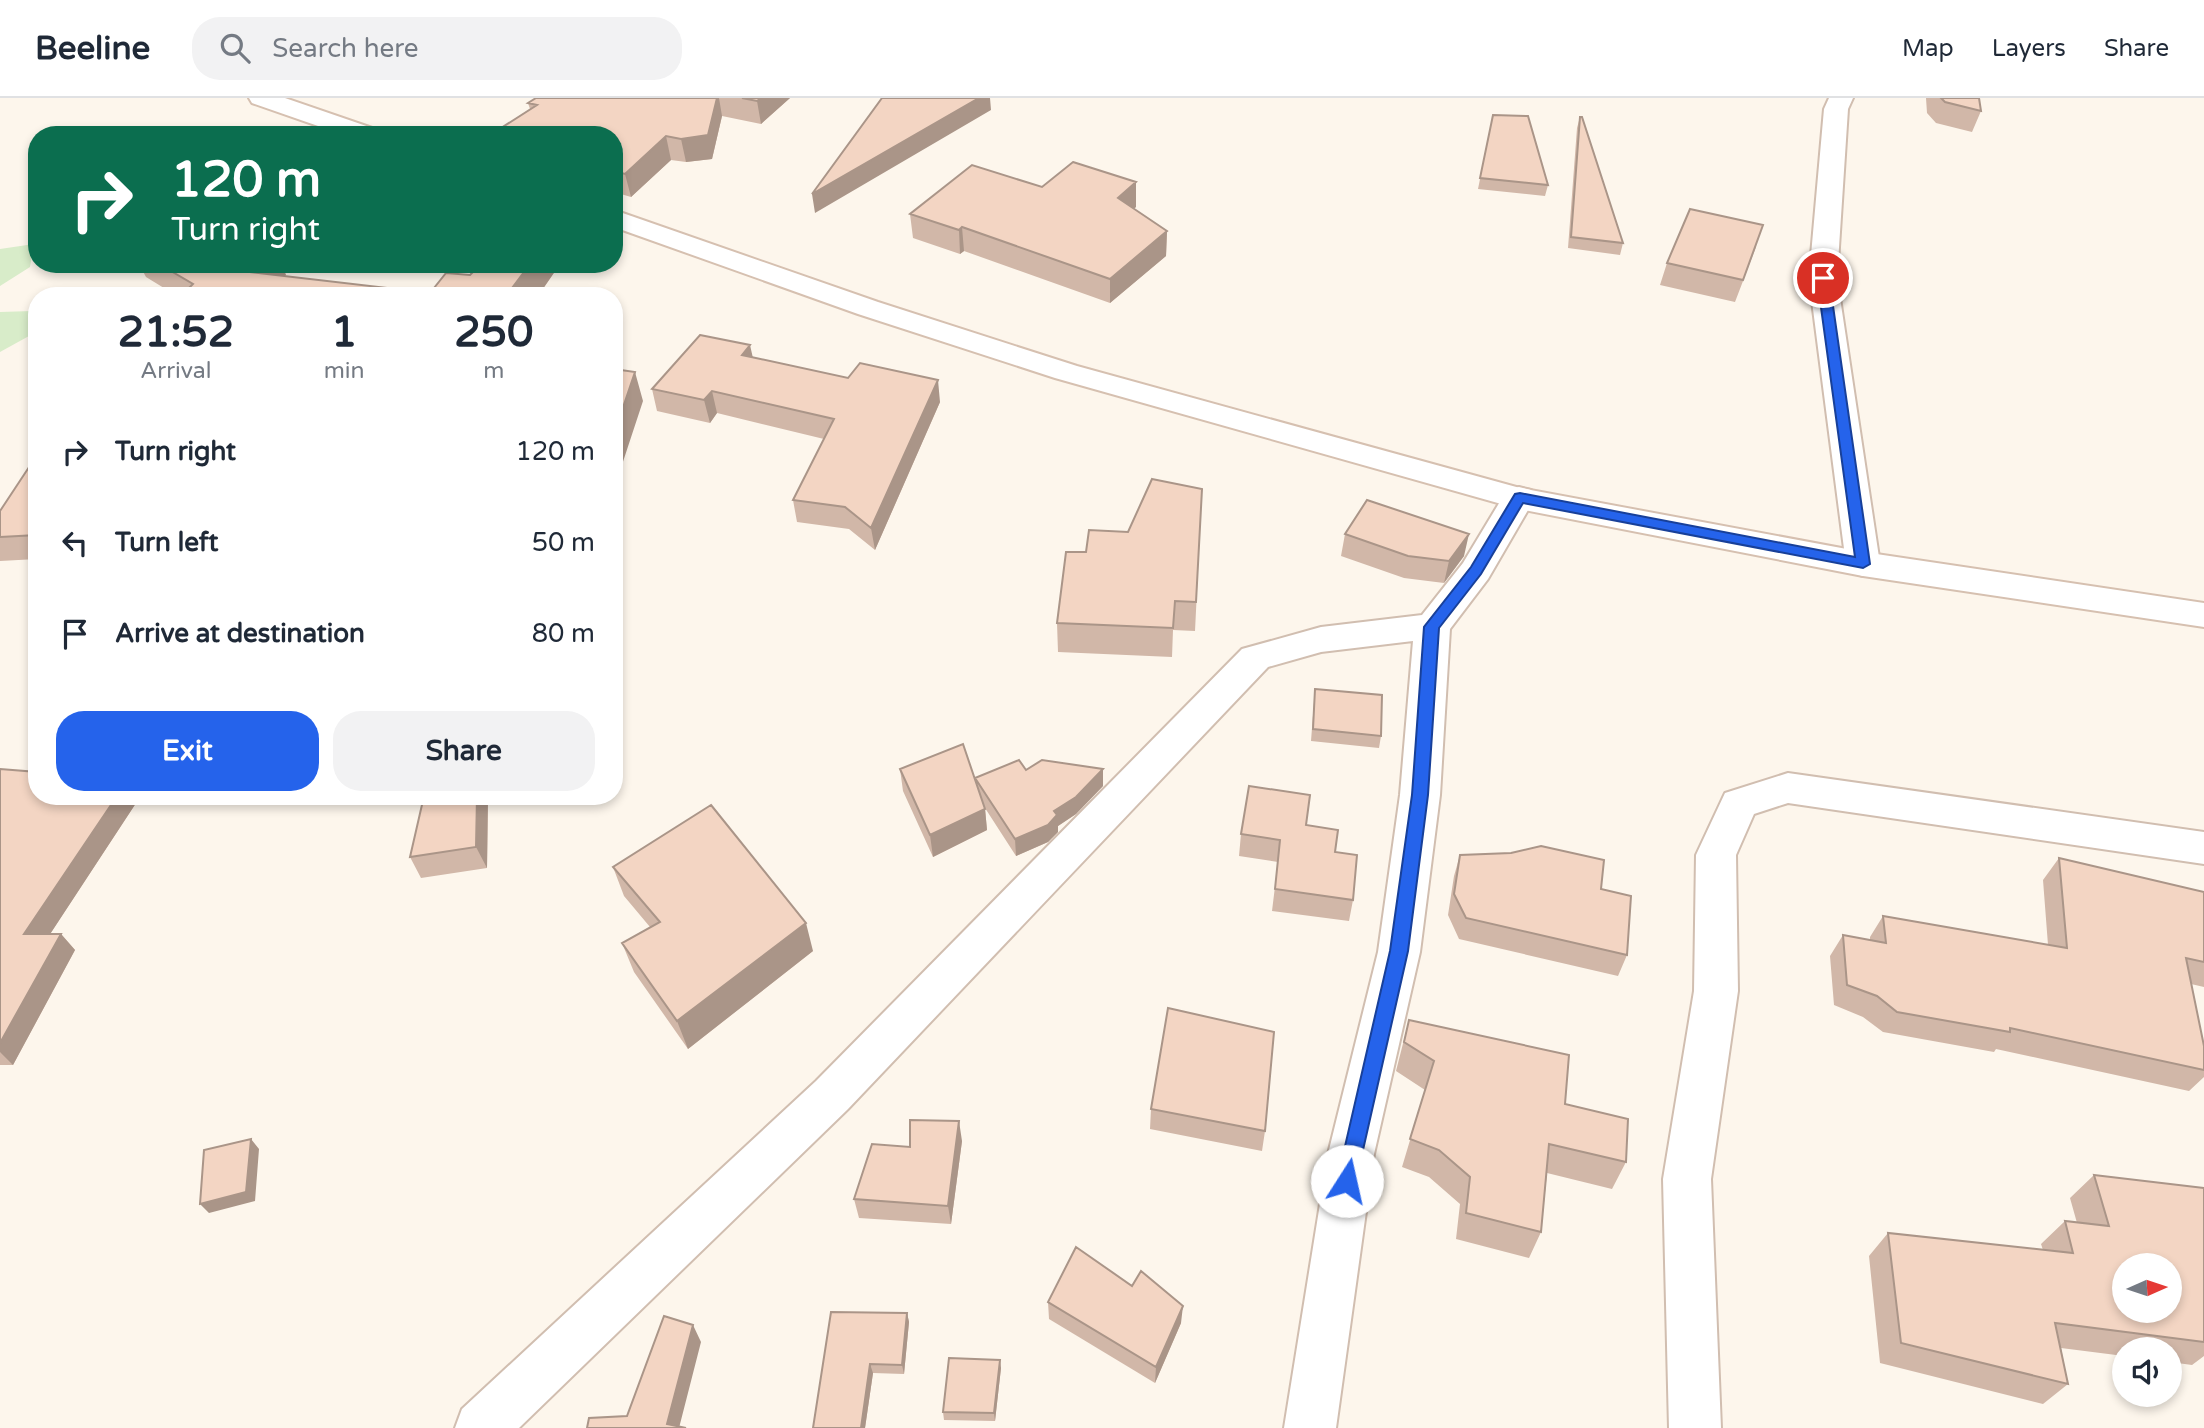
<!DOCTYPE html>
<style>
body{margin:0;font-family:"Varela Round",sans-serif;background:#f2f2f3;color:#1f2937;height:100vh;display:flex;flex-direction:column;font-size:26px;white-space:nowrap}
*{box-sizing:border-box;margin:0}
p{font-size:23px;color:#747a83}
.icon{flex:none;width:38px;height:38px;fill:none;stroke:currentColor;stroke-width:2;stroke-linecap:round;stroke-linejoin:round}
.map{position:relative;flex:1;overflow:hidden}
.side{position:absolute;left:28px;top:189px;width:595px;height:518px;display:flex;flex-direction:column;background:#fff;border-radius:28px;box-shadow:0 4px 10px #0003}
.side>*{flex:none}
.hud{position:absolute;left:28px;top:28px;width:595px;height:147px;border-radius:28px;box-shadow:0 4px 10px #0003;background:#0b6e4f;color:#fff;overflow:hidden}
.needle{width:46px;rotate:87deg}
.tools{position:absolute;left:2112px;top:1155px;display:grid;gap:14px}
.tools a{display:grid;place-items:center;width:70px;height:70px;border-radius:50%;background:#fff;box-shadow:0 4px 10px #0003;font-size:35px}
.pin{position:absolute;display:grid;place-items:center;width:60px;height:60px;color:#fff;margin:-30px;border:4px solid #fff;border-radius:50%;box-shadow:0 2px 7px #0007}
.me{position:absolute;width:77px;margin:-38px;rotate:10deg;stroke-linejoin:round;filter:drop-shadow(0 0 5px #0008)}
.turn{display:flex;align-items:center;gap:24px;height:147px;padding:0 28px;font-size:32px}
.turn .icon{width:91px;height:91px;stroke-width:2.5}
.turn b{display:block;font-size:49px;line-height:60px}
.eta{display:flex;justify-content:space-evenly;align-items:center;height:119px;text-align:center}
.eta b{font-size:42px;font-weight:700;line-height:49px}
.primary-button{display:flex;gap:14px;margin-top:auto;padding:14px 28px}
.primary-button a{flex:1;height:80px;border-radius:28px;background:#2563eb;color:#fff;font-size:28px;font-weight:700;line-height:80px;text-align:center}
.primary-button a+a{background:#f2f2f3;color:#1f2937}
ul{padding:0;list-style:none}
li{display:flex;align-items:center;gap:21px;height:91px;padding:0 28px}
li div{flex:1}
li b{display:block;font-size:26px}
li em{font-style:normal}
header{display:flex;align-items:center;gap:42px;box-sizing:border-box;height:98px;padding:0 35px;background:#fff;border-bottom:2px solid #e0e1e3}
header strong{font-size:33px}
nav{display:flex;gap:38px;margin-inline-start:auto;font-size:24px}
.search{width:490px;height:63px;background:#f2f2f3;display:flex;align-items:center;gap:18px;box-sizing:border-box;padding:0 24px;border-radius:28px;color:#747a83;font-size:26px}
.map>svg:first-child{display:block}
.green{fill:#d8ecc9}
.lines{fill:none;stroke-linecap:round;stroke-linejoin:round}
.street-casing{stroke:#d1beb0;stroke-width:4}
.secondary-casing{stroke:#d6c0b0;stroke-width:4}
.street{fill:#fff;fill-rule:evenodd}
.secondary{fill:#fff;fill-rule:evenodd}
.wall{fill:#d1b7a8}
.shaded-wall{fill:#aa9588}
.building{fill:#f3d5c3;stroke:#aa9588;stroke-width:2;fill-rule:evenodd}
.route{fill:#2563eb;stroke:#184099;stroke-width:2}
</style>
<header>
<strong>Beeline</strong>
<div class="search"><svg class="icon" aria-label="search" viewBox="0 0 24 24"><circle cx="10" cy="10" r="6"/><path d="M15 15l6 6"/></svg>Search here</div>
<nav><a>Map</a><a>Layers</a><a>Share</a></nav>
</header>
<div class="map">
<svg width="2204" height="1330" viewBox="0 0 2204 1330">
<rect width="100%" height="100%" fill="#fdf6ec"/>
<path class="green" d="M34,146L30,169L0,188V151Z
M32,213L29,238L0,254V214Z"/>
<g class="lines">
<defs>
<path id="street" d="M1829,0H1853L1848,11L1837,180L1880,466L1875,474L1863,478L1851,474L1846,466L1809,180L1824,11Z
M1519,389L1531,392L1535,400L1488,481L1450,531L1440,697L1420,854L1374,1056L1336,1330H1284L1328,1056L1378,854L1400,697L1413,543L1321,554L1268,569L848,1011L519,1330H455L462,1311L816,983L1242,551L1321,529L1422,517L1463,465L1507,392Z
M1788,675L2204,734V766L1788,705L1754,716L1736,757L1738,893L1711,1081L1721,1330H1669L1663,1081L1694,893L1696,757L1725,695Z"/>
<path id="secondary" d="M249,0H285L378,32L381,37H344L252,5Z
M614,112L878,204L1077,268L1520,390L1863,454L2204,505V529L1863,478L1519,411L1055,280L858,216L614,129Z"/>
</defs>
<use href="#street" class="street-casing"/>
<use href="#secondary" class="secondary-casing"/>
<use href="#street" class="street"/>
<use href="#secondary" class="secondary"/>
</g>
<path class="wall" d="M536,0H790L761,26L722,18L712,61L686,64L671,62L631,99L614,94V37H500L498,32L530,11L528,5Z
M1926,0H1979L1981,13L1972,34L1936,25L1927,15Z
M1493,17L1548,87L1545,98L1478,91Z
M1580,19L1623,145L1620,157L1568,150L1577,30Z
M1042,89L1136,109L1133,111L1167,133L1166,158L1110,205L964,153L960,156L913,140L910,116Z
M1756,149L1735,204L1660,187L1667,165Z
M139,166H281L286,177L284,178L430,195L470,177L560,166L538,198H177L146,179Z
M753,260L940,304L875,452L849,431L797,424L793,402L824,341L717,315L710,325L657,313L652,291Z
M37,357V461L0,463V413Z
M1202,391L1195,533L1173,532L1172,559L1058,554L1057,525L1086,454L1128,434Z
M1345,436L1464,458L1444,485L1404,480L1341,458Z
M1315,591L1381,638L1379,650L1311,643Z
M0,671L37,698L140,699L50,836H61L75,852L13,967H0Z
M900,671L975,680L1026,672L1103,671V688L1076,716L1058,728V734L1048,744L1016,758L985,710L987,732L933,759L903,693Z
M488,698L487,770L421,780L410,759Z
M1306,727L1335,754L1353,802L1349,823L1272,813L1278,764L1239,758L1241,736Z
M1460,757L1601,791L1627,857L1618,878L1459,841L1448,817L1454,778Z
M2059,760L2204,794V889L2191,886L2204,948V979L2189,993L1996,951L1994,954L1883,934L1863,919L1834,907L1830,858L1843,837L1870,842V839L1883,818L2048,847L2043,782Z
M613,769L813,853L688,951L634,874L622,845L650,829L624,798Z
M1409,922L1565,1006L1626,1064L1612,1091L1547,1075L1541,1134L1529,1160L1456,1141L1460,1106L1429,1079L1402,1069L1425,992L1396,973Z
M1151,1011L1265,1033L1262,1053L1150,1031Z
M962,1043L951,1126L859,1120L854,1101L910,1049Z
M2094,1077L2204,1090V1258L2192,1267L2170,1264V1251H2124V1258L2061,1250L2068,1286L2043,1306L1880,1265L1869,1158L1888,1135L2043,1152L2041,1146L2065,1123L2077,1125L2070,1100Z
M1048,1204L1181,1225L1155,1285L1049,1221Z
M907,1215L909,1224L904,1276L873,1275L865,1330H813Z
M1001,1270L995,1323L944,1322L943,1314Z"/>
<path class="shaded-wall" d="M717,0H719L722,18L712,61L686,64L681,41Z
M761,0H790L761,26L757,3Z
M979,0H990L991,12L815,115L812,96Z
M666,38L671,62L631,99L625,76Z
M1136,84V109L1117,124L1118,100Z
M962,129L964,153L960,156L959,132Z
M1167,133L1166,158L1110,205V181Z
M234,166H281L286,177L245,198L225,171Z
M530,166H560L538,198H506Z
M750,247L755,269L742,257Z
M635,274L643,303L614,391V336Z
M938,282L940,304L875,452L871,430Z
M712,293L717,315L710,325L704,302Z
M1469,436L1464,458L1444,485L1449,463Z
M1103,671V688L1076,716L1058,728V734L1048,744L1016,758L1015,741L1054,713Z
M117,698L140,699L39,853L24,836Z
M477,698H488L487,770L476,749Z
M985,711L987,732L933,759L930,737Z
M806,825L813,853L688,951L677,923Z
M61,836L75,852L13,967L0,954V945Z
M959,1023L962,1043L951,1126L948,1108Z
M251,1041L259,1051L255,1103L209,1115L200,1106Z
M1183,1208L1181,1225L1155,1285L1156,1269Z
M907,1215L909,1224L904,1276L902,1267Z
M693,1227L701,1244L679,1330L667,1326Z
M1000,1262L1001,1270L995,1323L994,1315Z
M870,1266L873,1275L865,1330H861Z"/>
<path class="building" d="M536,0H717L708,37L681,41L666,38L625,76L614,73V37H521L498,32L537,7L528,5Z
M742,0H761L757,3Z
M882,0H979L812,96Z
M1941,0H1979L1981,13L1945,4Z
M1493,17L1528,18L1548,87L1480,80Z
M1580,19H1582L1623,145L1571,139Z
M1073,64L1136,84L1118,100L1167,133L1110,181L962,129L959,132L910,116L972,67L1042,89Z
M1690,111L1763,127L1743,182L1667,165Z
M159,166H234L225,171L430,195L446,175L470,177L481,166H530L506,198H181L193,186Z
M700,237L750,247L742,257L848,280L860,265L938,282L871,430L845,409L793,402L834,321L712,293L704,302L652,291Z
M614,271L635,274L614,336Z
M37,357V437L0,439V413Z
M1152,381L1202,391L1196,504L1175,503L1173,530L1057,525L1066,454H1086L1089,432L1128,434Z
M1367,402L1469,436L1449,463L1408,458L1345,436Z
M1315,591L1382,597L1381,638L1313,631Z
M963,646L985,711L930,737L900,671Z
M1019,662L1026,672L1042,662L1103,671L1076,699L1054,713L1057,717L1048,727L1015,741L975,680Z
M0,671L37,674V698H117L24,836H61L0,945Z
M1249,688L1310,697L1306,727L1338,732L1335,754L1357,757L1353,802L1275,791L1280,742L1241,736Z
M424,698H477L476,749L410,759Z
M711,707L806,825L677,923L622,845L660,824L613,769Z
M1541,748L1604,762L1601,791L1631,798L1627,857L1466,820L1454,796L1460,757L1511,755Z
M2059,760L2204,794V864L2186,860L2204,948V972L2010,930V934L1897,914L1877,898L1847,887L1843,837L1886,845L1883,818L2067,850Z
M1168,910L1274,934L1265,1033L1151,1011Z
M1409,922L1569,957L1565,1006L1628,1021L1626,1064L1549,1046L1541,1134L1466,1115L1470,1079L1439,1052L1410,1041L1434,963L1404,944Z
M910,1022L959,1023L948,1108L854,1101L872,1046L910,1049Z
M251,1041L246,1094L200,1106L204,1052Z
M2094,1077L2204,1090V1244L2055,1225L2068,1286L1901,1245L1888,1135L2073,1155L2065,1123L2109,1128ZM2124,1167H2170V1213H2124Z
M1076,1149L1132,1188L1141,1173L1183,1208L1156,1269L1048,1204Z
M831,1214L907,1215L902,1267L870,1266L861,1330H813Z
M664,1218L693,1227L667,1326L686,1330H587L589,1320L627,1318Z
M949,1260L1000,1262L994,1315L943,1314Z"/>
<path class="route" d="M1823,176L1829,180L1870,466L1863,470L1523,405L1481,476L1439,530L1428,697L1408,853L1356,1083L1354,1089L1347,1092L1340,1089L1337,1083L1390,853L1412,697L1424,529L1471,469L1515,396L1520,395L1855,459L1817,180Z"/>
</svg>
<div class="tools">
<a><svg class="needle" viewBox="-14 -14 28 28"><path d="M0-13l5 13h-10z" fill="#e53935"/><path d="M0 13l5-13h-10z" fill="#747a83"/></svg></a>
<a><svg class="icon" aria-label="sound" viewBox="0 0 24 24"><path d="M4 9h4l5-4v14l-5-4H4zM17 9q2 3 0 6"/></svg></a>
</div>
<div class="pin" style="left:1823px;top:180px;background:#d93025"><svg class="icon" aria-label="arrive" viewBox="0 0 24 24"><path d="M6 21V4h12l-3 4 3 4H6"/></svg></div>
<svg class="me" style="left:1347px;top:1083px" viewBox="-20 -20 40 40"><circle r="19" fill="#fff"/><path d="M0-13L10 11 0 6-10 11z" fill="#2563eb"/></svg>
<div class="hud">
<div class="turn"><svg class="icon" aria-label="right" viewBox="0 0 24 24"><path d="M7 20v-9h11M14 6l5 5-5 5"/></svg><div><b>120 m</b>Turn right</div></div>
</div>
<section class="side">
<div class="eta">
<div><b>21:52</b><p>Arrival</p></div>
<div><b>1</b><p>min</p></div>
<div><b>250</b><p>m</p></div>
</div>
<ul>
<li><svg class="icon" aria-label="right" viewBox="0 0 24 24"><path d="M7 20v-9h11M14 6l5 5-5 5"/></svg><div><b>Turn right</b></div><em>120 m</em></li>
<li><svg class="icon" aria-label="left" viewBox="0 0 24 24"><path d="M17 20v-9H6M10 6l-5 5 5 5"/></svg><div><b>Turn left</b></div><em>50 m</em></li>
<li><svg class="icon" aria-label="arrive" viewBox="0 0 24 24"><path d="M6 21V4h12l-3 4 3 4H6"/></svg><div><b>Arrive at destination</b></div><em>80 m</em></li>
</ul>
<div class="primary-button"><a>Exit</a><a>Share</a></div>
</section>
</div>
